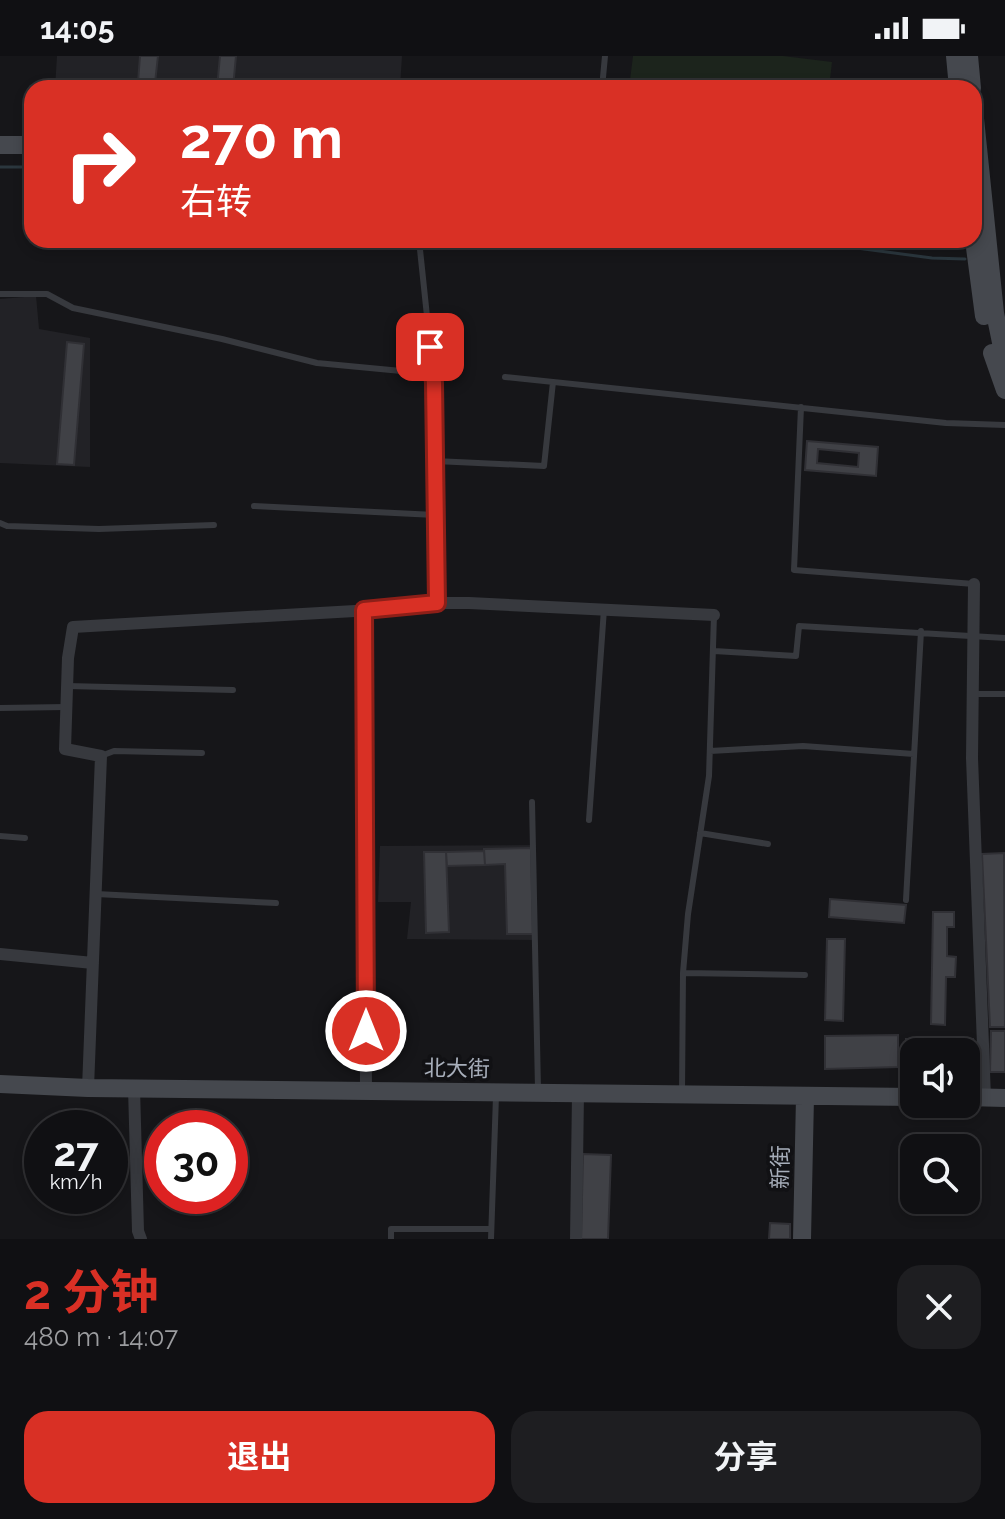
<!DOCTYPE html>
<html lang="zh">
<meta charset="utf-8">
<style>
body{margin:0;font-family:Raleway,"Noto Sans SC",sans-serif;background:#1e1e21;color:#f1f3f6;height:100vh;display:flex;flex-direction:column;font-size:30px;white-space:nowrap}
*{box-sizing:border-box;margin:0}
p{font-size:26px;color:#9c9da0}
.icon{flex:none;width:44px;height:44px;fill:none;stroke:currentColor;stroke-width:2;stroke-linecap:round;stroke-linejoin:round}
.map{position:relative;height:1183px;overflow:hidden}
.panel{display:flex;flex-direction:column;background:#101013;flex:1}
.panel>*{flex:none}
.banner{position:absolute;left:24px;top:24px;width:958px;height:168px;border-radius:24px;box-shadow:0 4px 12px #0003,0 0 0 2px #303033;background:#d93025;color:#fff;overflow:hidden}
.controls{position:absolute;left:900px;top:982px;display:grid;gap:16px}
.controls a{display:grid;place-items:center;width:80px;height:80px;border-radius:16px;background:#101013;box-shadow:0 4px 12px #0003,0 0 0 2px #303033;font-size:40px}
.speed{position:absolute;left:24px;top:1054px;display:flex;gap:16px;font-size:40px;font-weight:700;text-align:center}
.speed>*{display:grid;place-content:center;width:104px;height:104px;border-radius:50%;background:#101013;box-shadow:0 4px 12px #0003,0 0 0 2px #303033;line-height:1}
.speed small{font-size:20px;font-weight:400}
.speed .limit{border:12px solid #d22;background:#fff;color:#111}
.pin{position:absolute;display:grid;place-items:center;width:68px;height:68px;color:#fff;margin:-34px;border-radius:16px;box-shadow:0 4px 12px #0006}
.me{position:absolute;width:88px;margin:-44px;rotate:0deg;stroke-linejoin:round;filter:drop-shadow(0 0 6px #0008)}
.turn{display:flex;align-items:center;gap:28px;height:168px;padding:0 24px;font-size:36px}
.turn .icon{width:104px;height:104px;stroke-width:2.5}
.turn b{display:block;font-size:56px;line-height:68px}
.round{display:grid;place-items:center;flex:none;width:84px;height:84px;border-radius:24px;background:#1e1e21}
.headline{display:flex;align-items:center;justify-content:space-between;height:136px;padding:0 24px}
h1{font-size:48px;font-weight:700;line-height:60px;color:#d93025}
.button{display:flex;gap:16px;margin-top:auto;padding:16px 24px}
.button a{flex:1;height:92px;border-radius:24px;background:#d93025;color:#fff;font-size:32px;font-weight:700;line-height:92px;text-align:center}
.button a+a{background:#1e1e21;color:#f1f3f6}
.status{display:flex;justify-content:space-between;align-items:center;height:56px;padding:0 40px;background:#101013;direction:ltr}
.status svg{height:22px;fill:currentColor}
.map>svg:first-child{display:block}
.built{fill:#222226}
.green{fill:#1c241c}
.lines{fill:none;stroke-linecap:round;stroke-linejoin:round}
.stream{stroke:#2b373e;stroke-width:3}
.building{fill:#404146;stroke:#303035;stroke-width:2;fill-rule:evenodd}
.lane{stroke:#37393e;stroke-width:6}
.street{stroke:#37393e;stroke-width:12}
.secondary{stroke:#45484e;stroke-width:18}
.route-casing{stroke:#8d1f18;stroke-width:20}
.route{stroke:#d93025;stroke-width:14}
.labels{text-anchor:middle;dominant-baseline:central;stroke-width:7;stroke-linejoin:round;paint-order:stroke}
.street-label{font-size:22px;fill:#a7aeba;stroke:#111114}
</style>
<div class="status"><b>14:05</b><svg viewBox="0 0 49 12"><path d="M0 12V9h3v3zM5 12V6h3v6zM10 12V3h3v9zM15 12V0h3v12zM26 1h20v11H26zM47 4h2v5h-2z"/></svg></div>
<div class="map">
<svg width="1005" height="1183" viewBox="0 0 1005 1183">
<rect width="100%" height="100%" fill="#161619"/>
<path class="built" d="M57,0H402L400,31L299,23L297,32H55Z
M36,240L39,273L90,282V411L0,407V243Z
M536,789L537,884L407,883L411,846H378L380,790Z"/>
<path class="green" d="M633,0H783L832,6L829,32H629Z"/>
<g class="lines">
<path class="stream" d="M0,111H32
M796,184L932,202L965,203"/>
</g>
<path class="building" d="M140,0H158L155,27L138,26Z
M220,0H236L233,32H217Z
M301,24L380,32H300Z
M854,27L902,32H854Z
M67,286L84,288L74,409L57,408Z
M807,385L878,391L876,420L805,414ZM818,393L859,397L858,411L817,407Z
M531,792L533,878H507L505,808L485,809L484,793Z
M484,795L485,809L447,810L446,796Z
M424,796H446L449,876L426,877Z
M1004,797L1005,971H990L982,798Z
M830,843L906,849L904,867L829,861Z
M933,856H954V871H947V900L956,901L955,921H946L945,969L931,968Z
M827,883H845L843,965L825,964Z
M991,975H1005V1016H990Z
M898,979V1011L825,1013V980Z
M906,983H973V1021H966V996H914V1021H906Z
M583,1098L611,1099L608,1183H581Z
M770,1167L790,1168V1183H769Z"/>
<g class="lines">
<path class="lane" d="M602,32L605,0
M419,184L434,327L437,547
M0,238H47L73,252L222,283L317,307L433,318
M505,321L946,367L1005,369
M801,351L794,514L974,528
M435,405L544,410L553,326
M254,450L435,459
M0,467L7,470L99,473L214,469
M714,595L796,600L799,570L1005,582
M67,630L233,634
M973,638H1005
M0,652L66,651
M710,695L803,690L914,698
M101,700L114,695L202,697
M532,746L538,1033
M589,764L604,553
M700,777L768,788
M0,780L25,782
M96,838L276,847
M906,844L921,575
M683,917L805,919
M682,1037L683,917L688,858L709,720L714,559
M391,1183V1173H491
M491,1183L496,1040"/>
<path class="street" d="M974,528L972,702L985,1041
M364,554L366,1035
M0,898L93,907
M88,1032L101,700L65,693L68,602L73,571L390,553L437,547H469L714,559
M134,1032L138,1175L141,1183
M576,1183L578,1037"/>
<path class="secondary" d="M955,0L958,32
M969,0L972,32
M974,53L995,257L1005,306
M0,89H32
M974,184L984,260
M992,297L1005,334
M0,1028L88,1032L914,1041
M966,1041L1005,1042
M802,1183L805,1041"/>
</g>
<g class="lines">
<defs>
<path id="route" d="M366,975L364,554L437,547L434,327L430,291"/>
</defs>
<use href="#route" class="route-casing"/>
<use href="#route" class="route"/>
</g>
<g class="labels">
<g class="street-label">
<text transform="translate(457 1012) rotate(1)">北大街</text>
<text transform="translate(780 1111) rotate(-89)">新街</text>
</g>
</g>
</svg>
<div class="controls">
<a><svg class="icon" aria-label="sound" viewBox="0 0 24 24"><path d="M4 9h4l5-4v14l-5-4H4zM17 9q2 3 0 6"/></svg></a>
<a><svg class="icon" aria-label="search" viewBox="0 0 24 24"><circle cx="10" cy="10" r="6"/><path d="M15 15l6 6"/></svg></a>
</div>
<div class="speed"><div>27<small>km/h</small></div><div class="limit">30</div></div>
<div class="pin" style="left:430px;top:291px;background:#d93025"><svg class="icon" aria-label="arrive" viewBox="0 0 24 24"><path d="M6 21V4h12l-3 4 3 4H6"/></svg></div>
<svg class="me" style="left:366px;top:975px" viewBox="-20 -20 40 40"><circle r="17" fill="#d93025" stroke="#fff" stroke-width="3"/><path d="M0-11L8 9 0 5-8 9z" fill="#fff"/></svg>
<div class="banner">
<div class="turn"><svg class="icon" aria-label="right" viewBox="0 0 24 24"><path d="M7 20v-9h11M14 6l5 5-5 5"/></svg><div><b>270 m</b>右转</div></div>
</div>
</div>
<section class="panel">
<div class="headline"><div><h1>2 分钟</h1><p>480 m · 14:07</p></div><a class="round"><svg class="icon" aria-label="close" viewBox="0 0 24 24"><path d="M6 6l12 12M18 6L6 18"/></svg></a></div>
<div class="button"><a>退出</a><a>分享</a></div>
</section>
